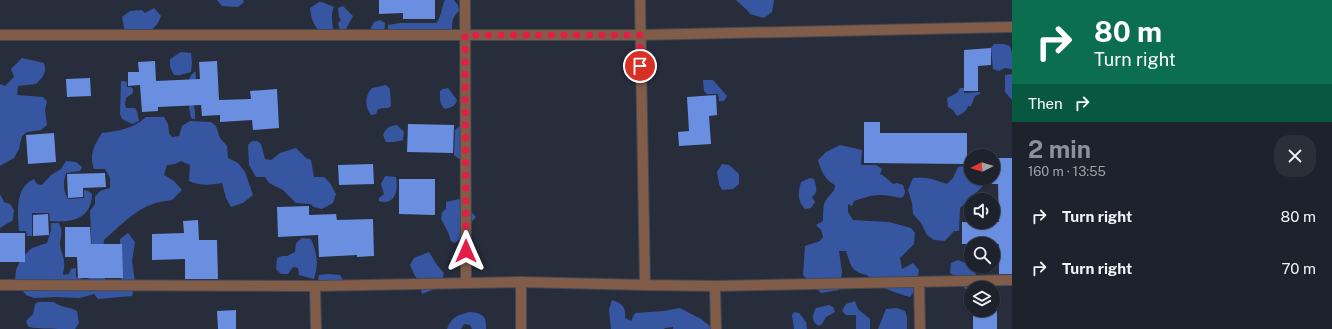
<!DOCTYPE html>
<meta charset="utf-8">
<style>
body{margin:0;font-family:"Public Sans",sans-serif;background:#2a2f38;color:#f1f3f6;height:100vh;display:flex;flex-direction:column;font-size:15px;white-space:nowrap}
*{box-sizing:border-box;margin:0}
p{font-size:13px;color:#a0a4a9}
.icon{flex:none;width:22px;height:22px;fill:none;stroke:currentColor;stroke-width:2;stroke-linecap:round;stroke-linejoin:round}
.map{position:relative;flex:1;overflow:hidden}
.sheet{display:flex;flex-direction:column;background:#1d222c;width:320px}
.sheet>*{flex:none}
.guide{background:#0b6e4f;color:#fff;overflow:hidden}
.needle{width:26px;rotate:265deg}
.controls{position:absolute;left:964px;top:149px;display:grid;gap:8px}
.controls a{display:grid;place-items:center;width:36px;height:36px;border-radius:50%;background:#1d222c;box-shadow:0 1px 3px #0004,0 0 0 1px #3b3f48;font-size:20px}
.pin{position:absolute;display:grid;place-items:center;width:34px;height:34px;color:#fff;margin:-17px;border:2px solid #fff;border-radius:50%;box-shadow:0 1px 4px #0007}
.me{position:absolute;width:44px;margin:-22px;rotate:0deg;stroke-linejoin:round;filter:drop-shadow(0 0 3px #0008)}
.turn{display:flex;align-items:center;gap:14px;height:84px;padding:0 16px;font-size:18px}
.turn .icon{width:52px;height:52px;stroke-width:2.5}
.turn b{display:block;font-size:28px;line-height:34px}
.then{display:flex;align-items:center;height:38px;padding:0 16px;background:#0003;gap:8px;font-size:15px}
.round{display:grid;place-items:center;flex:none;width:42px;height:42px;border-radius:16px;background:#2a2f38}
.overview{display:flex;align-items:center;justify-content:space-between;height:68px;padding:0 16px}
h1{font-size:24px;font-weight:700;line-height:30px;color:#8c9099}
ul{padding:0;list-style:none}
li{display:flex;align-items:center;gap:12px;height:52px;padding:0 16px}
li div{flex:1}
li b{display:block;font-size:15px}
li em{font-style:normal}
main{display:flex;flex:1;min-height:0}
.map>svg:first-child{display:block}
.forest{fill:#3756a2}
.building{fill:#6b8fe0}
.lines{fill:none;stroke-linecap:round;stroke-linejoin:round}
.minor-casing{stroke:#424855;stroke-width:12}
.minor{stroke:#815c48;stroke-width:10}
.route{stroke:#e11d48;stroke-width:7;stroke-dasharray:0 12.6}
</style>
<main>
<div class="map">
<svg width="1012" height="329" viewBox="0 0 1012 329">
<rect width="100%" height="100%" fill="#272d3b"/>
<path class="forest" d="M217,0H243L244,2L238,7L222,6Z
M445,0H454L458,5L459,11C451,17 452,26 452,36L444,39L433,41L423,40L414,36L388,32V25L400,23H436C442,17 441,7 445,0Z
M736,0H774L772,12L764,18L750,14L748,11Z
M319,2H322L334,7C330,16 333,22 333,31H319C313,24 311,18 310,8Z
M343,6L353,16L345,31H340L338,23L341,20L339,17L338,8Z
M154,8L161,16L158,23L150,32H125L122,17L130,11L142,10L145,13Z
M380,20L385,23L384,34L368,33L374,22Z
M994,44H1004L1010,46L1012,53V69L1005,68L999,71L993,69L991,48Z
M181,52L191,53L192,63L191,72L180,75H174L170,67V59Z
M22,58L44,63C47,73 43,77 36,84L18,86L17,95L43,97L47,101L45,110L47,125L41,130L27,132L22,136L19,149L14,158L0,166V84L5,86L14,77L11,69Z
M195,71C198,79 193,88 193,96C193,104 196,111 195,119H192C188,113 187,82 191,75C192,74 194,73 195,71Z
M1012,74V100L1005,92V75Z
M703,80H713L727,96L724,101H719L718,94H707L704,91Z
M121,81H124L127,82V87H131L133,89V93L126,98L125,104L126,108H135L137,111L139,121L132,124L122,119L120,114Z
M386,85L390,89L391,106L388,108H384L378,109L376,114L371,115C364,106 365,96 372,88Z
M448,88L457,100C455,107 451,107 445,109C439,104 440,98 440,91L443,89Z
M960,88H964V93L980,92V94L975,96L971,106H968C967,111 962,114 957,116L953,110L948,107L947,98L957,93Z
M146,117H164L168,124L169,133L172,137L179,136L182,126L190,121L211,122L216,126L220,138L227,146L228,158L238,163L245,172L253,195L243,203L231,207L226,198L222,183C210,185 200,186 189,181L190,165L181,161L175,164L167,165L164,175L174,181L182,190L172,200C140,203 127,220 104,240L103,251L92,257L90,211L95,204V197L100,191L110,188V178L105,169H94C89,155 94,145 102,133C118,131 133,129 146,117Z
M462,124L471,139L469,156L459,159L454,155L455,130Z
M397,125L404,132L403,140L394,142H386L383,135C386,128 389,126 397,125Z
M252,141H257L261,144L265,159L271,160L280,153L296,148L306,158L311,160L314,177H324L330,183L336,194L333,203L322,209L314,207L310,204L296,203L283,190L269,183L265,177H256L249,165L248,145Z
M840,145L862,150L861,165H876L882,169L880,174L884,176L893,184L897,183L903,185L905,191L904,196L901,198C881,193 873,194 854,201L852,206L848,204V212L853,220L889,222L911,228L915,233L914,244L900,258L902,269L913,263L919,270L916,288L910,297C896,293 877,287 867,275C851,272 851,265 846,251H839L842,272L839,290L821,293L803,275L805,246L820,241L823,237L821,230L816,225L823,221C823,215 823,209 824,204C827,196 835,193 835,185C825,180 821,171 818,160L826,152Z
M66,161L76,162L82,167L80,171L66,173C63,181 63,192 68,199L84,198V190L88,191L92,194C92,219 71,223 50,221L49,213H32V236H27L26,231H19C18,214 14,188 34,179L37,184L42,185L51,175L61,169Z
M722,164L729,165L739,174V184L733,189L722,190L719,184L717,172Z
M971,165V178H983V186L960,208L959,231H954L945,241L934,240L927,235L921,223L913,214L912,203L908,190L913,178C926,176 935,180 947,184L953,178L958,167Z
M385,176L396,177C399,190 395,206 379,201V198L384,194L381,184Z
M810,178L814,179C816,187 819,192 812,197L815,202L811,208L805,209C797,200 798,193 801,182Z
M0,194L4,202L10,204L14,210L13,220L0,228Z
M459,199L476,217L466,228L463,237L455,243L451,241L448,232L441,219L442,212L446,209V202Z
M51,223H59C63,231 61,235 60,243C60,250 64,256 64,262C65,266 63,271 63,275L69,274L71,269L76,268V277L87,280L100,267L107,283L121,280L120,239L128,233L135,242L132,261L135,282L132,296L98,299L94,294L80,298L55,297L34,298L26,295L15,281L16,270L21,258L32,248L47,243L51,230Z
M302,238L311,239C317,253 319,264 314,279L299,275L298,268L293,267L288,274H281L276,269L277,258L282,256H287L295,252L296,243Z
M429,252L437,265L444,273L440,287L422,294L419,281L415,276L410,265L414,258Z
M958,260L973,266L978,280L977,288H971V290L965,289L961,280L950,273L951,263Z
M329,274L340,275L343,280L339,290C333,291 322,284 318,279L319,275Z
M612,300C623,304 626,307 625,318L631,321L635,313L664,311L680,308L701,319L711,327L712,329H673V327L665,328L664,329H611L609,310Z
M855,301L858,309L870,319V329H856V315H846L842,311L846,304Z
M38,302H54C59,307 70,307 77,311L79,323L75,329C66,329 36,329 29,327C27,325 27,324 26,321L33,314L35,304Z
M829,305L833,307L835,312L826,317L822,324L819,326C811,322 812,315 816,308Z
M897,308L905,311L907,317V329H878L886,309Z
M470,312C482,313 487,316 486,329H472L470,325L464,324L461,329H447C452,317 457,315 470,312Z
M794,312L799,313L806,322L807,329H794L792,315Z"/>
<path class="building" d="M379,0H435V19H403V13L379,14Z
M991,48V65L978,66V91H964V50Z
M155,61L156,81L200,79L199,62L217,61L219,100L251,99L250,91L277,89L279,128L253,130L252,120L220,122V115L202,116L201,105L158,107V111L142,112L140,85L128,86V72H139L138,62Z
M90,78L91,96L67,97L66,79Z
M716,95L717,115L709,116L711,144L679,146L678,132L689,131L687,97Z
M864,122H880V133H967V164L864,163Z
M408,124L454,125L453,153L407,152Z
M54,133L56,162L28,164L26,135Z
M993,158H1012V274H999V244H962V222H999L998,184H992Z
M373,164L374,184L339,185L338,165Z
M105,173L106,187L83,188V197L68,198L67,174Z
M399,179H435V215L399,214Z
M309,206V215L336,214L337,220L373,219L374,256L357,257V255L319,257L318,235L278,237L277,207Z
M48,214L49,235L33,236V215Z
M198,220L199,240H217L218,279H185V259L152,260V234L184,233L183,221Z
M65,227H90L91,244H122L123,278H78L77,257H65Z
M0,233H25V262H0Z
M236,310V329H218L217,311Z
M997,310V329H973V311Z"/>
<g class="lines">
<defs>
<path id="minor" d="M465,0L466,282
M640,0L645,285
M0,35H640L1012,27
M919,282L920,329
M0,285L315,286L521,282L645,285L715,286L1012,280
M315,286L316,329
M715,286L716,329
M521,329V282"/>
</defs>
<use href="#minor" class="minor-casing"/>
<use href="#minor" class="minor"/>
</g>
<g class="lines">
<path class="route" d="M466,251L465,35H640V66"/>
</g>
</svg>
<div class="controls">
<a><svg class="needle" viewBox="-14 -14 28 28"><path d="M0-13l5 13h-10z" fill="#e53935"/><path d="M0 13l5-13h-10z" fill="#a0a4a9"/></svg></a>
<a><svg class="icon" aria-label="sound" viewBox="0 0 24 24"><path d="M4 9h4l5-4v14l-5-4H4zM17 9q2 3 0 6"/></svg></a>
<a><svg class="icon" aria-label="search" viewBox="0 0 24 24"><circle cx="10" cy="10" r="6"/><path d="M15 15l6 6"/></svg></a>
<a><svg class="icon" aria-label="layers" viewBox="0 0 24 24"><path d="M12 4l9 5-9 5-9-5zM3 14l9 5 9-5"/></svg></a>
</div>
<div class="pin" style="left:640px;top:66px;background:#d93025"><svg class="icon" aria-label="arrive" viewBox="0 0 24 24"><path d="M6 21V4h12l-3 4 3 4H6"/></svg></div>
<svg class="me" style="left:466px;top:251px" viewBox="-20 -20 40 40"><path d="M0-17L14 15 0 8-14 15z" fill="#e11d48" stroke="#fff" stroke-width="4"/></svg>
</div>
<section class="sheet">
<div class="guide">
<div class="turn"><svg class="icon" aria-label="right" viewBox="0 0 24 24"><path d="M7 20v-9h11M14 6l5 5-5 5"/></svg><div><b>80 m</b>Turn right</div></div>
<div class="then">Then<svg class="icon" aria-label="right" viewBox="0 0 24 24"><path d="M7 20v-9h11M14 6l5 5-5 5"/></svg></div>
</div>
<div class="overview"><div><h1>2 min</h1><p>160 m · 13:55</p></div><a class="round"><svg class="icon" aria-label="close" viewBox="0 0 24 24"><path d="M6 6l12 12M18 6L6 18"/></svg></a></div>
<ul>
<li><svg class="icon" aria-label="right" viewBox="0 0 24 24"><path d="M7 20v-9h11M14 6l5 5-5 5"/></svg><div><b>Turn right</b></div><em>80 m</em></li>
<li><svg class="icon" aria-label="right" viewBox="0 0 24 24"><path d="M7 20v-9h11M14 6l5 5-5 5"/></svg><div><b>Turn right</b></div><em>70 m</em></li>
</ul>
</section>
</main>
